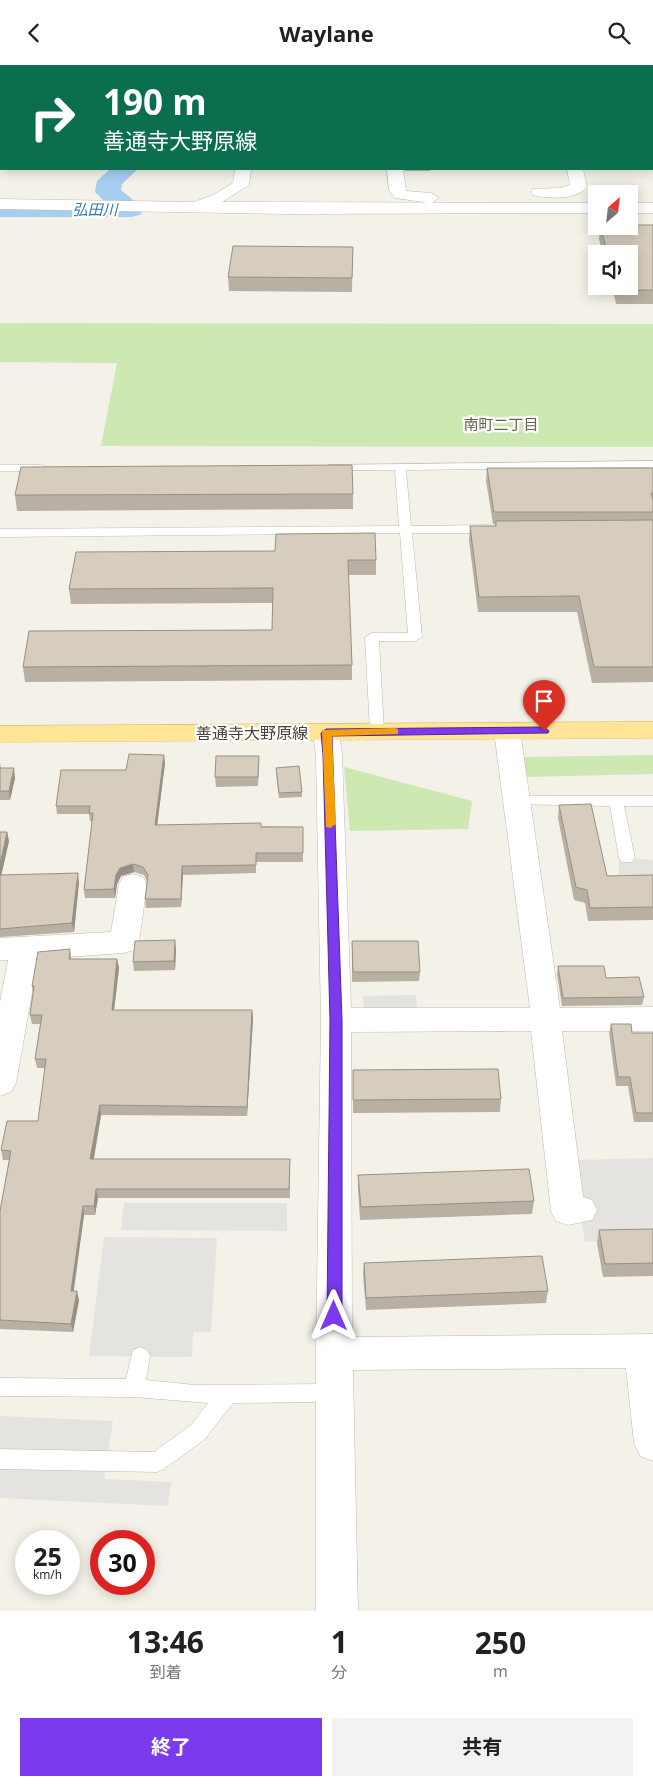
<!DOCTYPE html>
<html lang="ja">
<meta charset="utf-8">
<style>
body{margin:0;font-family:"Open Sans","Noto Sans JP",sans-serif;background:#f2f2f2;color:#202124;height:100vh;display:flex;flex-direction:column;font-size:19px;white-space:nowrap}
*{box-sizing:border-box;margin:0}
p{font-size:16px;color:#757577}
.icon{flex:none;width:28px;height:28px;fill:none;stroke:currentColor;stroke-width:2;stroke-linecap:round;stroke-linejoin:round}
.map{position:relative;height:1546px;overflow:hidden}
.panel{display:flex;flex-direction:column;background:#fff;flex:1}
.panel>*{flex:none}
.hud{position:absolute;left:0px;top:0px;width:654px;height:105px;box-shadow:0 2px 12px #0003;background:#0b6e4f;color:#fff;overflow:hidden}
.needle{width:32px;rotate:28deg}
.fabs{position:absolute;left:588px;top:120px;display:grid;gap:10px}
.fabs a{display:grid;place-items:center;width:50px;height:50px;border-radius:0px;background:#fff;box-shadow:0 2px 12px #0003;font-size:25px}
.speed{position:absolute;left:15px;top:1465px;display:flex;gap:10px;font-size:25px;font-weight:700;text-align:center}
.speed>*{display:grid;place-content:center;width:65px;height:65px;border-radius:50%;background:#fff;box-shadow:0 2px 12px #0003;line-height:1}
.speed small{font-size:12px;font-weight:400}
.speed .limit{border:8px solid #d22;background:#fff;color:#111}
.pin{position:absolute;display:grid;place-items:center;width:42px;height:42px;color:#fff;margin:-51px -21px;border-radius:50% 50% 50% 0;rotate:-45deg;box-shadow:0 0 5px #0007}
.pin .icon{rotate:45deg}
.me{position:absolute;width:55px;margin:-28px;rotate:0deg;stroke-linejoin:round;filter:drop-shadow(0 0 4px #0008)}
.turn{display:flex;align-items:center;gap:18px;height:105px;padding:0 20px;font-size:22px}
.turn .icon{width:65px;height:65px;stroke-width:2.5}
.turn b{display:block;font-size:35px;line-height:42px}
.eta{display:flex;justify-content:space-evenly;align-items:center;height:85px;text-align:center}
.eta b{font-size:30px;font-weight:700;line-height:35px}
.button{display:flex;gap:10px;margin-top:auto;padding:10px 20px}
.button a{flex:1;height:58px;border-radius:0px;background:#7c3aed;color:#fff;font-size:20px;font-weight:700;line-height:58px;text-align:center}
.button a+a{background:#f2f2f2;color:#202124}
header{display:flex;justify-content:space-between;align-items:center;height:65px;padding:0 20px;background:#fff;font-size:22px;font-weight:700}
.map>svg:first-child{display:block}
.residential{fill:#e8e3d6}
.green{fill:#cde8b1}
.parking{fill:#e5e3e0}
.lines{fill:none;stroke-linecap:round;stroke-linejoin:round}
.river{fill:#a5cef0;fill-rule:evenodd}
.service-casing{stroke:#c0b9ab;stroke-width:1}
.minor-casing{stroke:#c0b9ab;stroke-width:1}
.primary-casing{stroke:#e4c467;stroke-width:1}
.path{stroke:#c1b69c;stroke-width:2;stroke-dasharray:1 1;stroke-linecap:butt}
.service{fill:#fff;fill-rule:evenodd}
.minor{fill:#fff;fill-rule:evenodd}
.primary{fill:#fee597;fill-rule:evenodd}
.wall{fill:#b8b0a3}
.shaded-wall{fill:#969085}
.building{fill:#d6cdbe;stroke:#969085}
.route{fill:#7c3aed;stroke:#51269a}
.slow{fill:#f59e0b}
.labels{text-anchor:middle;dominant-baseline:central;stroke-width:4.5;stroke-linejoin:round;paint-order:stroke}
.far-water-label{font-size:15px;font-style:italic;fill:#3076b4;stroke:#fff}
.far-neighbourhood-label{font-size:15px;fill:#6a604e;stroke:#fff}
.street-label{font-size:16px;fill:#474237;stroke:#fff}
</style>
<header><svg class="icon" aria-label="back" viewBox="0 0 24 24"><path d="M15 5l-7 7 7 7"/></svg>Waylane<svg class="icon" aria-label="search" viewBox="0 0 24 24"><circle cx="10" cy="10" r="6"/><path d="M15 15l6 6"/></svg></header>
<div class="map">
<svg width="653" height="1546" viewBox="0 0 653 1546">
<rect width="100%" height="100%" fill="#f4f1e8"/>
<path class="residential" d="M434,0H653V77L652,1Z"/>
<path class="green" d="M0,258L653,259V382L101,381L117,298L0,297Z
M653,690V709L526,712L523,692Z
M344,702L472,736L468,764L350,766Z"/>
<path class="parking" d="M619,792L653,795V818H614L619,807Z
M416,930L418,948H364L363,931Z
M653,1093V1176L585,1177L572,1095Z
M124,1138H287V1166L121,1165Z
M104,1172L217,1173L211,1267H193L192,1292L89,1291Z
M0,1351L113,1356L104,1414L171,1417L168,1441L0,1433Z"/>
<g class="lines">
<path class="river" d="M110,104H138L122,119L121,125L144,144L140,150L131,152H0V136H104L95,127L97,116Z"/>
<defs>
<path id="service" d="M653,396V402L406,405L411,461L489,460L495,464L489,468H412L422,572L415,576H379L384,666L377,670L370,666L365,572L372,568H408L400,468L0,472V464L399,461L395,405H332L326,402L328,400Z
M0,400H42L48,403L42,406H0Z
M515,731H653V741H624L635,793L632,797H622L619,793L610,741L510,739L508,736Z
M140,1282L147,1285L150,1291L146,1315L195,1320L335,1319L342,1321L345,1328L342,1335L335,1337L233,1338L205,1374L164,1404L157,1407L0,1404V1384L154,1387L191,1360L208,1338L135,1332L0,1331V1313L126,1314L133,1285Z"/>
<path id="minor" d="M422,0H436V1H422Z
M652,27H653V35H652Z
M0,55H1V63H0Z
M235,104H251L249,120L222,137L596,138V148L289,149L0,144V134L194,137L213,130L233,118Z
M387,104H403L406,126L431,128L439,133L431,138L395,133L389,125Z
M567,104H583L587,122C578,135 547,134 533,130L531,127L533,124L560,123L570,120Z
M629,138H653V148H629Z
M507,658L516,660L520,666L560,943L653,942V966H562L583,1132L592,1135L597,1145L592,1155L568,1160L556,1156L551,1146L531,966L351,967L352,1272L653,1269V1396L640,1391L634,1378L626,1303L353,1305L358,1546H316V1289L321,955L316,690L313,668L317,662L326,660L335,662L339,668L342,690L351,943H530L494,666L498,660Z
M133,809L143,812L147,819L139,877L134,885L124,888L38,894L16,1018L11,1027L0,1031V937L8,895H0V873L111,867L119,819L123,812Z"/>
<path id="primary" d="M653,657V673L0,677V661Z"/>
</defs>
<use href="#service" class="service-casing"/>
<use href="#minor" class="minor-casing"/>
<use href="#primary" class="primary-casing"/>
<path class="path" d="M4,1L7,0
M0,8L1,10"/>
<use href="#service" class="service"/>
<use href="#minor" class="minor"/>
<use href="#primary" class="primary"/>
</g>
<path class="wall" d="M405,104H430V106H405Z
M653,160V239H616L612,221H629V189H603L599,174L600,161Z
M353,182L352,227L229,226L228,212Z
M487,403H653V617L592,618L577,547H478L469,476L470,461H495V459H493L486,416Z
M353,429V444L17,446L15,430Z
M76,487L376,495V510H348L352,600V615L25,617L23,602L272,565L273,538L71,539L69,524Z
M0,698L1,703L15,713L10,735H0Z
M165,698L157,760L303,762V797H256V808L183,810L181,842L146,843L145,834L147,816L144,810L134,807L121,811L117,819L115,833H85L84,825L92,756H90L89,749H57L56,741L126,705Z
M259,700L258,721L216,722L215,712Z
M276,707L302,727V732L279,733Z
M559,740L607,811L653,810V855L588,856L585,838L574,835L558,753Z
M0,767H7L9,776L1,810L79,817L74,867L0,872Z
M352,876L420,907L419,916L352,917Z
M176,884L175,905L134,906L133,897Z
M71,894H117L119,903L114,945H252L253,954L247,1051L101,1050L94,1094L290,1103V1133H98L95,1150H84L74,1226L79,1235L73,1267L0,1264V1146L9,1095H3L1,1085L38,1056L45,1003H37L35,994L40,959H32L30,950L33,928L32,921Z
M558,901L606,913L644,932L642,940L562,941L557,909Z
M611,959L632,968H653V1057H634L628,1021H616L609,968Z
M353,1005L501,1034L500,1047L353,1048Z
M358,1110L534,1136L532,1149L360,1155L358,1123Z
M653,1164V1211L603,1212L597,1178L599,1165Z
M364,1198L548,1226L546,1238L366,1245L363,1210Z"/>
<path class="shaded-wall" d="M164,690L165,698L156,769L155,760Z
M14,703L15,713L10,735L9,726Z
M7,767L9,776L0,816V800Z
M133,799L134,807L121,811L117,819L115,833L114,824L116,810L120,803Z
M182,801L183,810L181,842V834Z
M78,808L79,817L74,867L72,858Z
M175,875L176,884L175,905L174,896Z
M70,884L71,894L70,903L69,894Z
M117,894L119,903L113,954L112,945Z
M252,945L253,954L247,1051V1042Z
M100,1040L101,1050L92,1103L90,1094Z
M96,1124L98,1133L95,1150L94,1141Z
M83,1141L84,1150L72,1235L71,1226Z
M77,1226L79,1235L73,1267L71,1259Z"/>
<path class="building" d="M629,160H653V225H618L617,221H629V189H608L600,161H629Z
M233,181L353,182L352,213L228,212Z
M352,400L353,429L15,430L21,402Z
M487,403H653V428H651L653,435V447H494Z
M653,455V602H594L579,531L479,532L470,461H496V456Z
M375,468L376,495H348L352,600L23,602L29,566L272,565L273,523L69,524L76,487L275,486L276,469Z
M129,689L164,690L155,760L261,758V762H303V788H256V800L182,801L181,834H145L148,810L143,802L133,799L120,803L116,810L114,824L84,825L93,748H89L90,741H56L61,705H126Z
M216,691H259L258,712H215Z
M299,701L302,727L279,728L276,703Z
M0,703H14L9,726H0Z
M591,739L607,811L653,810V842L590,843L587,825L576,822L559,740Z
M0,767H7L0,800Z
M78,808L72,858L0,864V810Z
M175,875L174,896L133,897L135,876Z
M352,876H418L420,907H353Z
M70,884L69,894H117L112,945H252L247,1042L100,1040L90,1094H290L289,1124H96L94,1141H83L71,1226H77L71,1259L0,1255V1146L11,1086L1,1085L7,1056H38L46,994H35L42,950H30L34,921H32L38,887Z
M558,901H604L606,913L639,912L644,932L563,933Z
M611,959H631L632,968H653V1048H636L630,1012H618Z
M498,1004L501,1034L353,1035V1005Z
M529,1104L534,1136L361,1142L358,1110Z
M653,1164V1198L605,1199L599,1165Z
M542,1191L548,1226L366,1233L364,1198Z"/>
<path class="route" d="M544,662L549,666L548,668L332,671L342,955V1251L339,1256L334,1258L329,1256L327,1251L330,955L323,690L321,668L326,664Z"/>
<path class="slow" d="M395,663L398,664V669L332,671L336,759L330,763L326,762L322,665Z"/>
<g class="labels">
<g class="far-water-label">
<text x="95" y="144">弘田川</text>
</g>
<g class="far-neighbourhood-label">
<text x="501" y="359">南町二丁目</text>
</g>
<g class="street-label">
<text x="252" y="668">善通寺大野原線</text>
</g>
</g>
</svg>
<div class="fabs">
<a><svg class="needle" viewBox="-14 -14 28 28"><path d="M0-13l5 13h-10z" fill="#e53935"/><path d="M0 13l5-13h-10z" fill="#757577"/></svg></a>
<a><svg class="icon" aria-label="sound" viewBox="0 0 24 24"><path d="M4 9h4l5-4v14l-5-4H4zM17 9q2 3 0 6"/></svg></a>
</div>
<div class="speed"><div>25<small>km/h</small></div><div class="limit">30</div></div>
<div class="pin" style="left:544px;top:666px;background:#d93025"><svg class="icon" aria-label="arrive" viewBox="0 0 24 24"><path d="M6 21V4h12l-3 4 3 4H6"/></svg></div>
<svg class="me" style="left:334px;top:1251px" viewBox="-20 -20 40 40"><path d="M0-17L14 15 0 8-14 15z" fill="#7c3aed" stroke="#fff" stroke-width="4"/></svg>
<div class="hud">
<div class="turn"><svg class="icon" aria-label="right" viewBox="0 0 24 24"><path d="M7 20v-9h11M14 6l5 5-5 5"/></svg><div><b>190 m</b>善通寺大野原線</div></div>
</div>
</div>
<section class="panel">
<div class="eta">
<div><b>13:46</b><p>到着</p></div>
<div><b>1</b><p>分</p></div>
<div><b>250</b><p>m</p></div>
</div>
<div class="button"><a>終了</a><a>共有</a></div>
</section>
